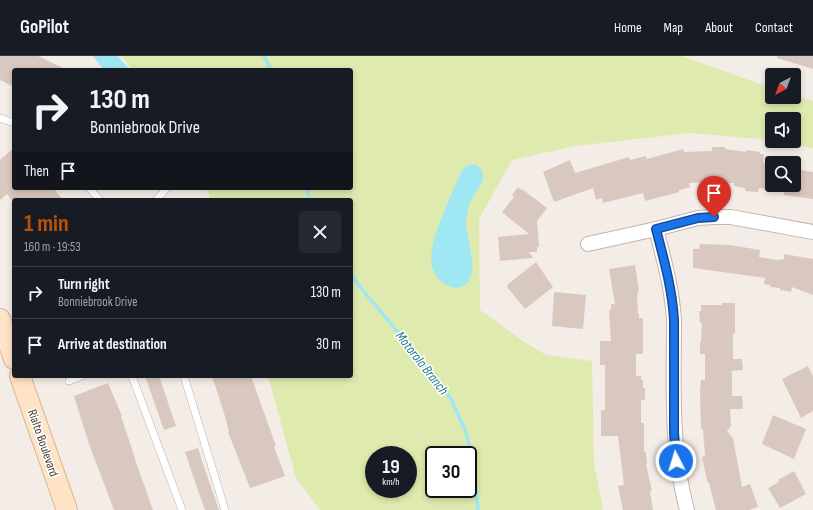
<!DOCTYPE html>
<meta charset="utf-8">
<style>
body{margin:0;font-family:"Sofia Sans Condensed",sans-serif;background:#242831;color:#f1f3f6;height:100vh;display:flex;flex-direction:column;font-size:15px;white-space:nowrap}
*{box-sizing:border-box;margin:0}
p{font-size:13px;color:#9ea1a6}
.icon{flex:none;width:22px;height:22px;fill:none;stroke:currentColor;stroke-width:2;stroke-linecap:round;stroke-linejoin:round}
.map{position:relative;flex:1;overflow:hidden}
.sheet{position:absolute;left:12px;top:142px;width:341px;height:180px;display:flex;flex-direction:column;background:#171b24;border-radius:4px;box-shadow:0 2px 6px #0003}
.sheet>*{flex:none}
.banner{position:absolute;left:12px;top:12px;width:341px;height:122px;border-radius:4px;box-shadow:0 2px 6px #0003;background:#171b24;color:#f1f3f6;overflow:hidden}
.needle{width:26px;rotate:221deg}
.buttons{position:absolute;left:765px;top:12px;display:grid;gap:8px}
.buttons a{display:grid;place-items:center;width:36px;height:36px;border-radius:4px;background:#171b24;box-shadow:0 2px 6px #0003;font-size:20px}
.speed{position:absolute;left:365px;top:390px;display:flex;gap:8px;font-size:20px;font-weight:700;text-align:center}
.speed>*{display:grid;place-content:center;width:52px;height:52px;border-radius:50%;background:#171b24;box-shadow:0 2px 6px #0003;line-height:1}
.speed small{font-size:10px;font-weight:400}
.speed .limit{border:2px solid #111;border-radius:6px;background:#fff;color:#111}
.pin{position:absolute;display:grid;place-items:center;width:34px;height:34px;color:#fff;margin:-41px -17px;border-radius:50% 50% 50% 0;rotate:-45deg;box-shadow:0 0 4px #0007}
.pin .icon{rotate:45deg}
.me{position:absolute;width:44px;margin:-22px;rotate:355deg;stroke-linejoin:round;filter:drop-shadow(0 0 3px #0008)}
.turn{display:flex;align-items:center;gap:14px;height:84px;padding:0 12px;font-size:18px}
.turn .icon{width:52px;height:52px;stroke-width:2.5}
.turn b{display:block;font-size:28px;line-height:34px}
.then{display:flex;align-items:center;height:38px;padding:0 12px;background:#0003;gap:8px;font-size:15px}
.round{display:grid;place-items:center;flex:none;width:42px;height:42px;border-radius:4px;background:#242831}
.headline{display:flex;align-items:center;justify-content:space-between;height:68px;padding:0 12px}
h1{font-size:24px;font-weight:700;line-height:30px;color:#b45309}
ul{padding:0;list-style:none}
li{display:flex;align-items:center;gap:12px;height:52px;padding:0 12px;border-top:1px solid #363941}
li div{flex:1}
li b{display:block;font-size:15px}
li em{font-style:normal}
header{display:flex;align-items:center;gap:24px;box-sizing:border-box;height:56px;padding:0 20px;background:#171b24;border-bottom:1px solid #363941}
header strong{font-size:19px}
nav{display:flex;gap:22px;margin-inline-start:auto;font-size:14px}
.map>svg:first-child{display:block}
.green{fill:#dfeaae;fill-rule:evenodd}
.water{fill:#a0e7f4}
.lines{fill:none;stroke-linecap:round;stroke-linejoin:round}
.stream{stroke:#a0e7f4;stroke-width:3.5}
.building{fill:#d9c8bf}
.lane-casing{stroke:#c3b5ac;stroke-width:8}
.street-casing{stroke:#c3b5ac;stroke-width:16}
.secondary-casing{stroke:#dab696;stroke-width:22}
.lane{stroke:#fff;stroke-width:7}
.street{stroke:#fff;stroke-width:14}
.secondary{stroke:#ffe3c6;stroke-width:20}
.route-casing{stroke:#114b97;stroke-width:10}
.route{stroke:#1a73e8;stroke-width:7}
.labels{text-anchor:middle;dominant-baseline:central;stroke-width:3;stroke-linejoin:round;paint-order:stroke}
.street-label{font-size:13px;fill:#483c35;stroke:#fff}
.water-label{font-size:14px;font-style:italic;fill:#237d8f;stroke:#fff}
</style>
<header>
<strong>GoPilot</strong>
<nav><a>Home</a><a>Map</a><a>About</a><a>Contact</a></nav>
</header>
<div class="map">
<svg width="813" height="454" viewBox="0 0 813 454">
<rect width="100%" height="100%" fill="#f4ede7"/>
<path class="green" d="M121,0H681L772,32V41H794V39L813,45V92L760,83L690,77L575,90L512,104L479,163L480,254L523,285L546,299L592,305L594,407L603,454H320L296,422L268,320H351V144H211L207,132H351V14H133ZM772,63H794V85H772ZM374,399H408V433H374ZM434,399H468V433H434Z"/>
<path class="water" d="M93,0H118L130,14H104Z
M475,108C493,120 477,132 470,146C468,151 467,159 466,164C465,180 480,213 467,227C463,231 457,233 451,231C418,218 434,180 444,156C449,142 456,128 462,114L469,109Z"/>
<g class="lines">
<path class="stream" d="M264,0L271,14
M306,132L310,144
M351,219L370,243L432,317L451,343L465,374L473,403L478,454"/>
</g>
<path class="building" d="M0,0H38L67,14H14V31L0,24Z
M777,0H813V13L777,2Z
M712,91H725V93L746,96V94L760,96V98H764L763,107L772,109V134L759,132L758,136L745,135V132L734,130V127L713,128V126L689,127L690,131L679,134V136L645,145L643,137L603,147L602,142L596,144L593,132L554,146L543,116L570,104L575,117L629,101L630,104L646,100L647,103L683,93L684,96L712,95Z
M14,92V132H53L63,144H14V147L7,138L0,144V104Z
M794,113L813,116V143L784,139V129H794Z
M518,131L521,134L522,133L547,152L537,165L539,191H537V196H529L533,202L500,205L498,181L529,178L502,156L514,141L512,139Z
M700,188L730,189L760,194L759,201L778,204L784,203V198L813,203V239L792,231L791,236L780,234V232L770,231V229L764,228L765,222L693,212V193H699Z
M536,206L553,231L525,253L507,231L508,230L507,229Z
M635,209L639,235L638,236V238L637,239L638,258H639V262H643V298H636V320H641V324H643V332H645V344H641V367H644V396H646L647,408H646L652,435H650L653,454H623L618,430L624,429L618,380H601V354H605V309H600V285H611L609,254H611V248H615L609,213Z
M554,236L586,239L583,273L552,270Z
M722,247H735V278H733V303H742L743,314L732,315V340H742L743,353H730L731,370L727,375L733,382L742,431L750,428L758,451L749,454H716L709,427L707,425L702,401L705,400L703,373H701L700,334L701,324H705V298H700V286H701L702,267H700L699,255H701V249H722Z
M808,310L813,320V355L801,362L782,323Z
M145,320H159L176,370L164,374Z
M212,320H251L276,390L274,391L285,420L250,432L228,376H229L224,357Z
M108,327L122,360H121L133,396L135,403L153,454H114L89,388L74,340Z
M773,359L806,373L794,403L762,388Z
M198,392L202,405L219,454H205L196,429L185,396Z
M794,415L806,438L780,452L768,432L779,426L778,424Z"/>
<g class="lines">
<defs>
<path id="lane" d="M0,62L14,67
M89,132L100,144
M156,144L167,132
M132,320L182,454
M184,320L225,454
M69,325L82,320"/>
<path id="street" d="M656,173C664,204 672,232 674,264C674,328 670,392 687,454
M588,188L656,173L698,162L714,161H731L813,176"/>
<path id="secondary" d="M0,263L14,303
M20,320L67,454"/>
</defs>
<use href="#lane" class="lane-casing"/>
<use href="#street" class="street-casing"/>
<use href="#secondary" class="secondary-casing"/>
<use href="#lane" class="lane"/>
<use href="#street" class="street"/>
<use href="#secondary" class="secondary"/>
</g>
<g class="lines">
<defs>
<path id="route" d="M676,405L674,376V264C672,232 664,204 656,173L698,162L714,161"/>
</defs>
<use href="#route" class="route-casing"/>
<use href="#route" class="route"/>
</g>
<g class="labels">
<g class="street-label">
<text transform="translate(43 387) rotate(71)">Rialto Boulevard</text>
</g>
<g class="water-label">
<text transform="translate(422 307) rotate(52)">Motorola Branch</text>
</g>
</g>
</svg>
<div class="buttons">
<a><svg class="needle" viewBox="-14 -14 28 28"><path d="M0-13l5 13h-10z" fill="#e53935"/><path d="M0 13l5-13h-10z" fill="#9ea1a6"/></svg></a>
<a><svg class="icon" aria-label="sound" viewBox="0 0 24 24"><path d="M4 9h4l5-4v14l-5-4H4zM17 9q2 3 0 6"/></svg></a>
<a><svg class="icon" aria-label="search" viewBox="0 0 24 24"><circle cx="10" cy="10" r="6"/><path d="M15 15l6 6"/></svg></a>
</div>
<div class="speed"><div>19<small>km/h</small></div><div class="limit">30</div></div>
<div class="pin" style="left:714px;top:161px;background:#d93025"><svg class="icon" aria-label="arrive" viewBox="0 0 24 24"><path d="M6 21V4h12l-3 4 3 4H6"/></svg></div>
<svg class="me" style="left:676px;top:405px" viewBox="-20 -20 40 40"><circle r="17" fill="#1a73e8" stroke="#fff" stroke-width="3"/><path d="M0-11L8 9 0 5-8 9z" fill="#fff"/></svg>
<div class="banner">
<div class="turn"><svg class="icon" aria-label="right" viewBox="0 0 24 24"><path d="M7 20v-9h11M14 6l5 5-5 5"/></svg><div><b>130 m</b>Bonniebrook Drive</div></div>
<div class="then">Then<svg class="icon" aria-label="arrive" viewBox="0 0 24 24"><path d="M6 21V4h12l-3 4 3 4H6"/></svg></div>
</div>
<section class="sheet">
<div class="headline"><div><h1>1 min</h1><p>160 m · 19:53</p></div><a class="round"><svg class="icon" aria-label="close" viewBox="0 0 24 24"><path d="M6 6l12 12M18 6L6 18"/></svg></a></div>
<ul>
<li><svg class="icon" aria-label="right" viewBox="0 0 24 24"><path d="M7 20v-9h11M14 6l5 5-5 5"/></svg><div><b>Turn right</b><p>Bonniebrook Drive</p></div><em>130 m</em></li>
<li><svg class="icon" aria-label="arrive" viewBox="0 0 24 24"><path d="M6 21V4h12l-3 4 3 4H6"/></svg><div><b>Arrive at destination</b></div><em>30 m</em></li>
</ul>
</section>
</div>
